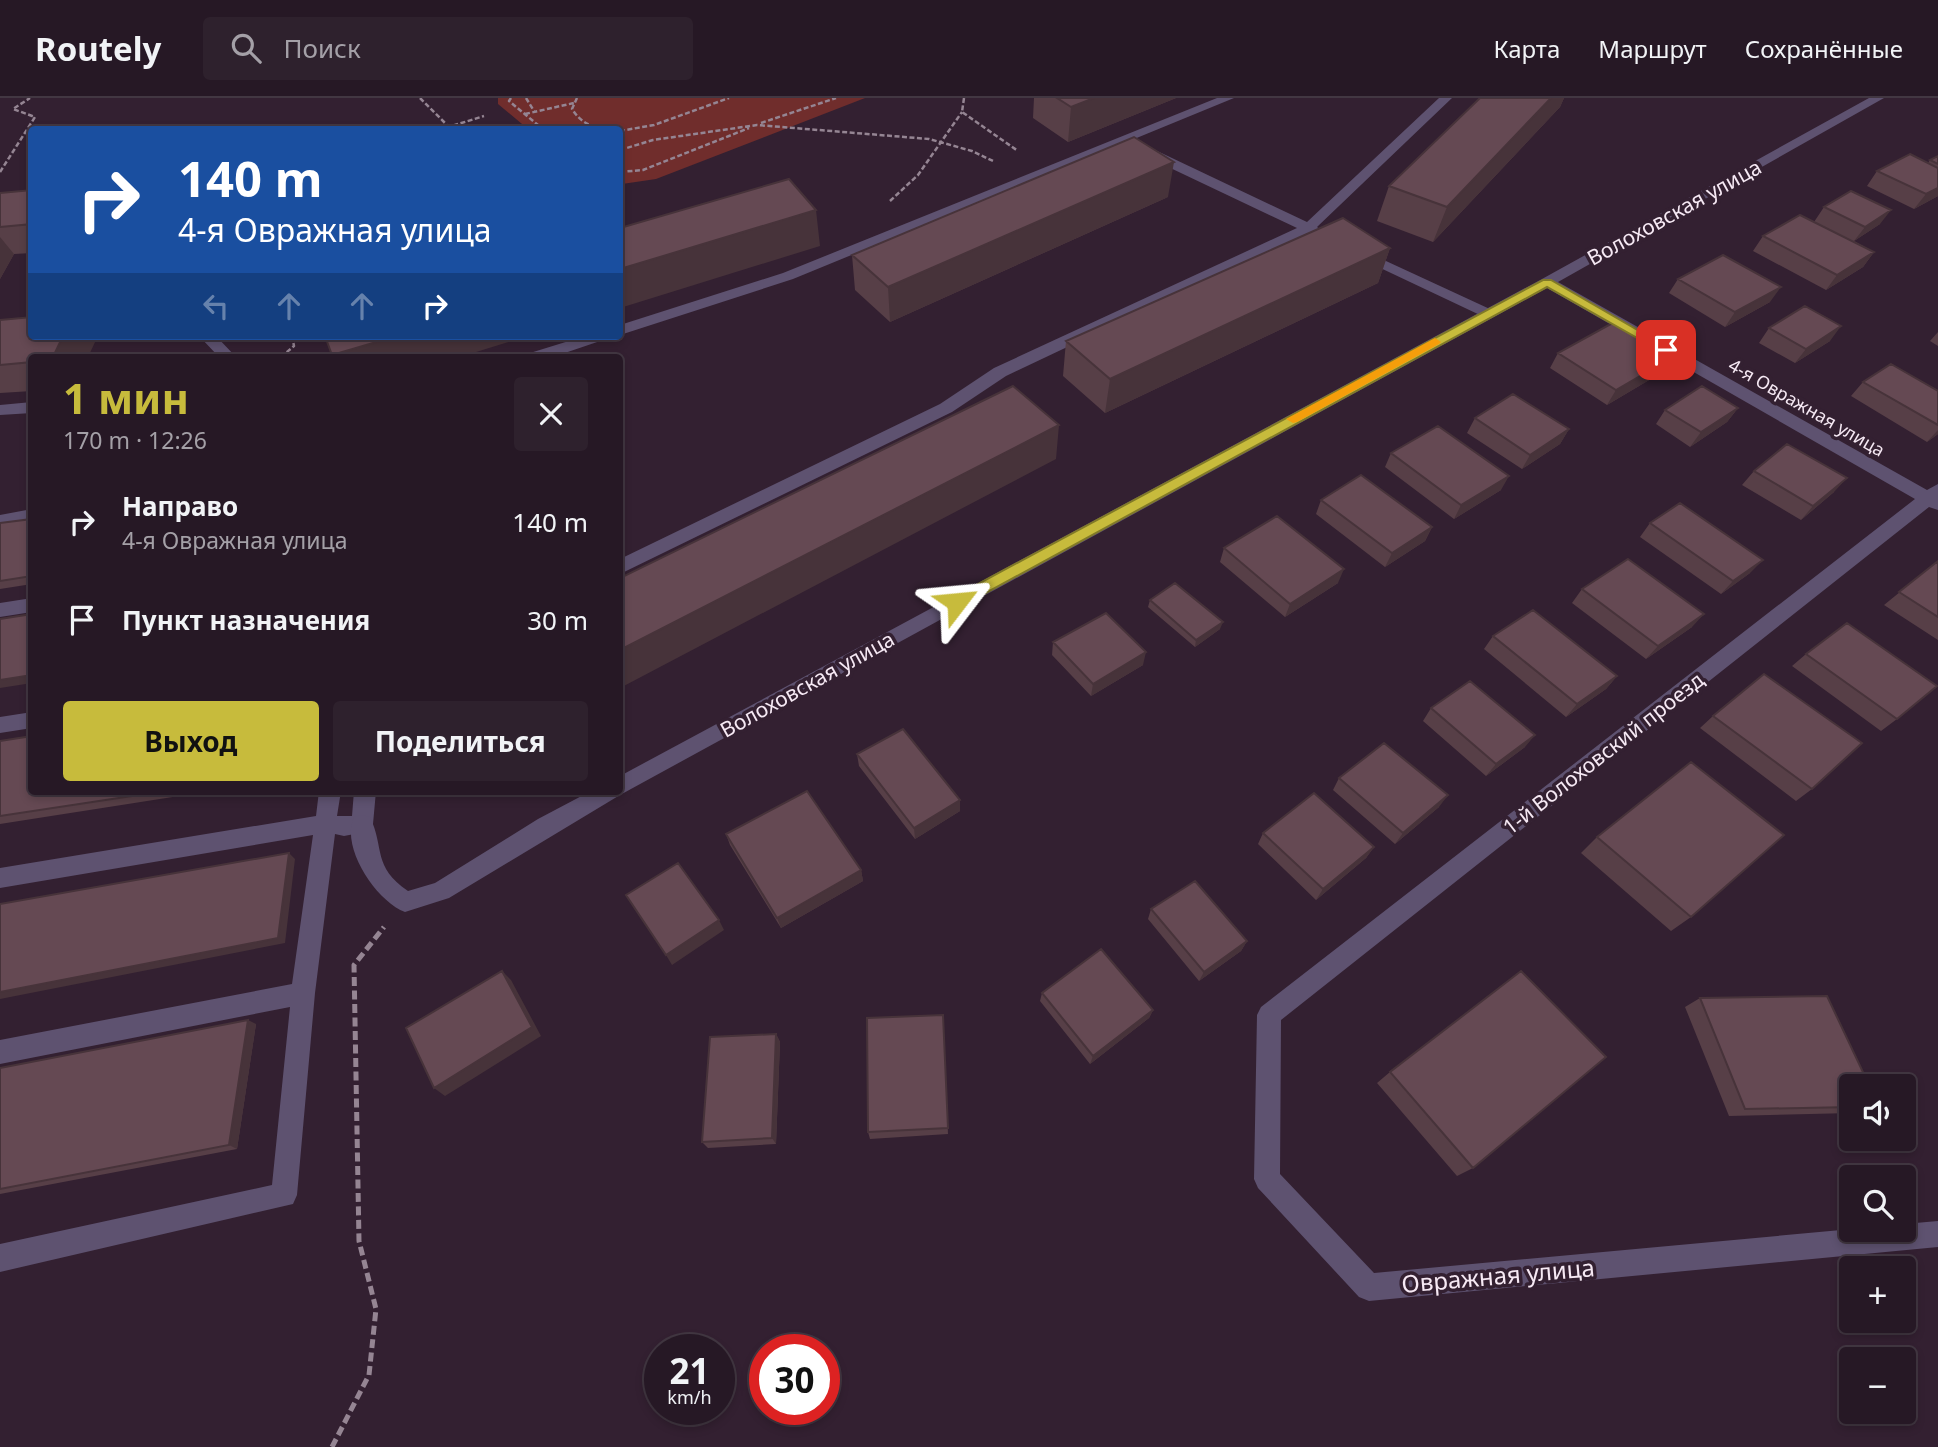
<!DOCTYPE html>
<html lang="ru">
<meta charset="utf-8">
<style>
body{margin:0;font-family:"Noto Sans",sans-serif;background:#2e212d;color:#f1f3f6;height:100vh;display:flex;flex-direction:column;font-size:26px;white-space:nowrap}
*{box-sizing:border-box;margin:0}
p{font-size:23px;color:#a4a0a7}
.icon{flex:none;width:38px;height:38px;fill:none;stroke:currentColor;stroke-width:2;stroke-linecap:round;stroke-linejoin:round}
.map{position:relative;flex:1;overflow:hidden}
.details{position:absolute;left:28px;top:256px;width:595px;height:441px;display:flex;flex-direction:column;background:#261825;border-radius:7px;box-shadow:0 4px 10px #0003,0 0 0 2px #423742}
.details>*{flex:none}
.banner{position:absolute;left:28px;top:28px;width:595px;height:214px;border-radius:7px;box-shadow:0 4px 10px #0003,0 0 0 2px #423742;background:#1a4fa0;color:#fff;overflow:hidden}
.controls{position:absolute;left:1839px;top:976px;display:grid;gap:14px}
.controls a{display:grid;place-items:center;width:77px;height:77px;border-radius:7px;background:#261825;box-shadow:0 4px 10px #0003,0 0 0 2px #423742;font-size:35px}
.speed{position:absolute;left:644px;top:1236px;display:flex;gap:14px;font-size:35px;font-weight:700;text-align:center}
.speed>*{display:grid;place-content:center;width:91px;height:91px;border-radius:50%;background:#261825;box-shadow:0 4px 10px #0003,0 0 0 2px #423742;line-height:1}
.speed small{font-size:18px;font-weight:400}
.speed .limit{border:10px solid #d22;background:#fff;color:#111}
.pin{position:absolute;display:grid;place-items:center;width:60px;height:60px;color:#fff;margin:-30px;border-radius:14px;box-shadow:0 4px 10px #0006}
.me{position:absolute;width:77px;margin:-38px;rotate:61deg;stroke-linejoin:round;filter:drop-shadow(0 0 5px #0008)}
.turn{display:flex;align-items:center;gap:24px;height:147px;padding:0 35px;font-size:32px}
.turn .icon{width:91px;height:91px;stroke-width:2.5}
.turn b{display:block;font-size:49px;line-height:60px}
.lanes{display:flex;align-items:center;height:66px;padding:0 35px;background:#0003;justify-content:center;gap:35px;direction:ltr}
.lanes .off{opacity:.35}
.round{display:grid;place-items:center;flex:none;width:74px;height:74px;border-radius:7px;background:#2e212d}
.summary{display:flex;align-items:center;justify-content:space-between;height:119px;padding:0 35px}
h1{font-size:42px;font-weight:700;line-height:52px;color:#c7bb3c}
.primary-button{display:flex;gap:14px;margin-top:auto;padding:14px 35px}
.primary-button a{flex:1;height:80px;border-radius:7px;background:#c7bb3c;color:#111;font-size:28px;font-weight:700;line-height:80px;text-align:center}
.primary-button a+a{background:#2e212d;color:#f1f3f6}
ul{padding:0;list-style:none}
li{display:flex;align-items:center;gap:21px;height:98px;padding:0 35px}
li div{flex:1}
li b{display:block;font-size:26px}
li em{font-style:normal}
header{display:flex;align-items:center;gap:42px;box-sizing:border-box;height:98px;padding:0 35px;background:#261825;border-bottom:2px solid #423742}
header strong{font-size:33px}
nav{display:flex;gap:38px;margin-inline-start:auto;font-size:24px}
.search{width:490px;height:63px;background:#2e212d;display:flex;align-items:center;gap:18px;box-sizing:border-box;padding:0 24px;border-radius:7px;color:#a4a0a7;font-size:26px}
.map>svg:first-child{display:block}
.green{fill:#702d2c}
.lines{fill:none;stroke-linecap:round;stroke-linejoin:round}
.path-far1{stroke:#958593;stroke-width:2.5;stroke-dasharray:5 2.5;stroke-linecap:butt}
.path{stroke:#958593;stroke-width:5;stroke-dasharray:9 4.5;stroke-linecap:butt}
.lane{fill:#5e5270;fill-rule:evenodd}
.street{fill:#5e5270;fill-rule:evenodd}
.wall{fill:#573f47}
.shaded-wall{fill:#47333a}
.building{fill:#654953;stroke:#47333a;stroke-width:2}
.route{fill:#c7bb3c;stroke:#817a27;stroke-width:2}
.slow{fill:#f59e0b}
.labels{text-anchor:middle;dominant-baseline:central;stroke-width:7;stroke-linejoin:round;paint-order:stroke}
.far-street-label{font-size:18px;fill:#f6e9f4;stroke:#332031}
.street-label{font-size:21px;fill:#f6e9f4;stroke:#332031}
.near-street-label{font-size:24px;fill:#f6e9f4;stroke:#332031}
</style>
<header>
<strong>Routely</strong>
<div class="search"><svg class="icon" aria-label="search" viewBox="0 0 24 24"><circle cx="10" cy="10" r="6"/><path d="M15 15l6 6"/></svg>Поиск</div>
<nav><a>Карта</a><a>Маршрут</a><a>Сохранённые</a></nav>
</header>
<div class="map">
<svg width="1938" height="1349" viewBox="0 0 1938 1349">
<rect width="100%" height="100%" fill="#332031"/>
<path class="green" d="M498,0H865L656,81L622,86L620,85V32L528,31L498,6Z"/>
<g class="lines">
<path class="path-far1" d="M420,0L451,31
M511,0L509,3L544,32
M526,0L534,13
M577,0L572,11C580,24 591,29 606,32
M964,0L962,14L1018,53
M525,16L574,5
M761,25L836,0
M439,32L484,18
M620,33L654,27L729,0
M620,52L653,42L757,27L929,41L972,53L993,63
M0,74L35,19L13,11L30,0
M620,74L643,72L749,30
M890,103L918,77L962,14
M281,259L294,248L292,238"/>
<path class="path" d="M332,1349L369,1277L376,1211L359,1143L354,867L384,829"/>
<path class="lane" d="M1217,0H1234L793,181L620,237V227L783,175Z
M1439,0H1452L1317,129L1322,133L1320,136L1308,135L1006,278L952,314L620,476V461L940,306L994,270L1297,130L1143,57V51H1153L1307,124Z
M1360,151L1492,212L1495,215L1487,220L1482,218L1355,158L1353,155Z
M199,238H216L236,259H219Z
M585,238H609L606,241L553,259H528L530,255Z
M32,304V315L0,317V307Z
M32,411V423L0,429V417Z
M32,500V514L0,519V505Z
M32,614V630L0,635V619Z
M319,693H341L337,718H352L354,693H376L373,726L370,733L344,738L335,736L315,895L297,1097L293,1106L0,1174V1146L272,1087L290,909L0,966V942L292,886L313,737L0,790V770L316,718Z"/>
<path class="street" d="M1869,0H1884L1558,184L1927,392L1938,386V412L1929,409L1281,922L1280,1076L1374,1175L1852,1131L1904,1132V1126L1938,1123V1149L1369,1203L1359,1199L1258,1090L1254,1081L1257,917L1261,909L1915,401L1547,190L620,697L449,800L405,814C376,803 340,749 354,719L362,717L370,719C385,751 372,768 408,793L435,785L538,721L591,693H620V678L1542,181Z"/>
</g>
<path class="wall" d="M1034,0H1176L1068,44L1033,20Z
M1480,0H1564L1560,9L1433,144L1377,123L1389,88Z
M1938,58V98L1914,111L1867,88L1877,73L1928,65L1930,62Z
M32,92V155L14,156L0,181V95Z
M1168,99L890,224L855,192L852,157Z
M1824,109L1880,126L1854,143L1874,154L1863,169L1826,192L1753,153L1763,138L1814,124Z
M1390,150L1378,185L1105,315L1063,278L1066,243Z
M1678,181L1770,204L1725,229L1669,195Z
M0,222L32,238H93L96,242L32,259V293L0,295Z
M1769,230L1830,243L1795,265L1759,245Z
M1938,234V248L1930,243Z
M1558,255L1666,272L1607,307L1550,270Z
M1863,284L1938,293V336L1927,344L1851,298Z
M1738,310L1727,324L1690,349L1656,326L1665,312Z
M1475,320L1569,331L1560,346L1522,371L1467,335Z
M1391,355L1501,392L1454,421L1385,369Z
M1754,373L1834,394L1801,422L1742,387Z
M1321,402L1432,429L1425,443L1385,469L1316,416Z
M32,421V486L0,491V425Z
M1650,425L1750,475L1721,496L1640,439Z
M1224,450L1338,485L1285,519L1220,464Z
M1938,463V542L1884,507Z
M1582,491L1692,529L1646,561L1572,505Z
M1150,502L1220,531L1195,549L1148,509Z
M1493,538L1617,578L1606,591L1566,619L1484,551Z
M1053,544L1143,567L1091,598L1052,557Z
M1806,556L1897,621L1881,633L1792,568Z
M1431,610L1525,649L1486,678L1423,623Z
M1713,618L1812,691L1796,703L1700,630Z
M0,643L32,693H211L0,726Z
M857,656L960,713L915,741L859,668Z
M1339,680L1439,709L1395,746L1333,692Z
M1263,735L1374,749L1366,760L1316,802L1258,746Z
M726,736L861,772L863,783L781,830L730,747Z
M1597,739L1691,819L1671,833L1581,755Z
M1151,811L1247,843L1241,853L1199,883L1148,821Z
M1042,895L1153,912L1149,920L1090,966L1040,903Z
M1700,900L1852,989V1015L1729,1018L1685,909Z
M943,917L948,1036L870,1041L868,1034Z
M256,926L237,1051L0,1096V970Z
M776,936L780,944L776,1046L708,1050L702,1044Z
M1390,974L1473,1070L1457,1078L1377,985Z"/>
<path class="shaded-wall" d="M1094,0H1176L1068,44L1071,9Z
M1551,0H1564L1560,9L1433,144L1447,109Z
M1174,64L1168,99L890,224L888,189Z
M1938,90V98L1914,111L1926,96Z
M816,112L820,148L620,210V171Z
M1891,112L1880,126L1854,143L1865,129Z
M0,139L14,156L0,181Z
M1390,150L1378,185L1105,315L1110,281Z
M1874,154L1863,169L1826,192L1837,177Z
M1781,189L1770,204L1725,229L1735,214Z
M1841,228L1830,243L1795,265L1806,251Z
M63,238H93L96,242L88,259H53Z
M397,238H528L460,259H333L332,257Z
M1676,257L1666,272L1607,307L1616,292Z
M1738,310L1727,324L1690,349L1701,334Z
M1059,327L1056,361L620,590V552Z
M1569,331L1560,346L1522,371L1530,357Z
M1938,332V336L1927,344Z
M1509,378L1501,392L1454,421L1461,407Z
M1847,380L1834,394L1801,422L1813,408Z
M1432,429L1425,443L1385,469L1392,455Z
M1763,462L1750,475L1721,496L1733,483Z
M1344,471L1338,485L1285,519L1290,506Z
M1704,516L1692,529L1646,561L1658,548Z
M1223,524L1220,531L1195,549L1196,542Z
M1146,554L1143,567L1091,598L1093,586Z
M32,577V585L0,590V582Z
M1617,578L1606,591L1566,619L1577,606Z
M1535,637L1525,649L1486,678L1496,666Z
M1448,697L1439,709L1395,746L1403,735Z
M960,702V713L915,741L914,730Z
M1374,749L1366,760L1316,802L1323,791Z
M289,755L295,761L285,845L0,901V894Z
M861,772L863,783L781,830L777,820Z
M719,822L724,832L672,867L666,857Z
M1247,843L1241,853L1199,883L1204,874Z
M502,873L511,882L541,938L445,998L434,990Z
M1153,912L1149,920L1090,966L1093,958Z
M248,922L256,926L237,1051L229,1047Z
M776,936L780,944L776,1046L772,1040Z"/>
<path class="building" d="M1057,0H1094L1071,9Z
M1480,0H1551L1447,109L1389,88Z
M1134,39L1174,64L888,189L852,157Z
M1910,56L1938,70V90L1926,96L1877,73Z
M1938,58V66L1930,62Z
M789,81L816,112L620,171V130Z
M32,92V126L0,129V95Z
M1851,93L1891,112L1865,129L1824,109Z
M1800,117L1874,154L1837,177L1763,138Z
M1343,120L1390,150L1110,281L1066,243Z
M1723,157L1781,189L1735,214L1678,181Z
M1805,208L1841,228L1806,251L1769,230Z
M32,219V238H63L53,259H32V264L0,267V222Z
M1618,222L1676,257L1616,292L1558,255Z
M325,238H397L332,257Z
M1891,266L1938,293V327L1863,284Z
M1013,288L1059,327L620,552V480Z
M1702,288L1738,310L1701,334L1665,312Z
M1513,296L1569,331L1530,357L1475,320Z
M1438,328L1509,378L1461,407L1391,355Z
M1787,346L1847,380L1813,408L1754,373Z
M1361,377L1432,429L1392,455L1321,402Z
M1680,405L1763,462L1733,483L1650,425Z
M1277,418L1344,471L1290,506L1224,450Z
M32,421V478L0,483V425Z
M1628,461L1704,516L1658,548L1582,491Z
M1938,463V519L1899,494Z
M1175,485L1223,524L1196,542L1150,502Z
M1533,512L1617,578L1577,606L1493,538Z
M1106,515L1146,554L1093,586L1053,544Z
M32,516V577L0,582V521Z
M1847,525L1937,588L1897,621L1806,556Z
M1764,576L1862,645L1812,691L1713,618Z
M1470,583L1535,637L1496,666L1431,610Z
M903,631L960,702L914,730L857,656Z
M32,638V693H165L0,718V643Z
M1384,645L1448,697L1403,735L1339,680Z
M1691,664L1784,737L1691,819L1597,739Z
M807,693L861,772L777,820L726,736Z
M1314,695L1374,749L1323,791L1263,735Z
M289,755L278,840L0,894V806Z
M678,765L719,822L666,857L626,797Z
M1195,783L1247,843L1204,874L1151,811Z
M1101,851L1153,912L1093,958L1042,895Z
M502,873L532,929L434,990L406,930Z
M1521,873L1606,959L1473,1070L1390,974Z
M1827,898L1870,989H1852V1009L1745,1011L1700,900Z
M943,917L948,1030L868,1034L867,920Z
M248,922L229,1047L0,1091V970Z
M776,936L772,1040L702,1044L710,939Z"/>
<path class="route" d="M1543,182H1551L1672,252L1666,255L1662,254L1547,189L962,508H952V500Z"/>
<path class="slow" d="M1435,240L1441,244L1439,246L1297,324L1293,325L1286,321Z"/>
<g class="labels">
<g class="far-street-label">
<text transform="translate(1807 309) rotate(30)">4-я Овражная улица</text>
</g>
<g class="street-label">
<text transform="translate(1674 114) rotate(-29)">Волоховская улица</text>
<text transform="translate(807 586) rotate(-29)">Волоховская улица</text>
<text transform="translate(1603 655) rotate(-38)">1-й Волоховский проезд</text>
</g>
<g class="near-street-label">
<text transform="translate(1498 1177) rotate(-5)">Овражная улица</text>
</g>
</g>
</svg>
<div class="controls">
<a><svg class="icon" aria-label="sound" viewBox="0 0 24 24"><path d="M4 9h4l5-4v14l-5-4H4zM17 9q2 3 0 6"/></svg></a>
<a><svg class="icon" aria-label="search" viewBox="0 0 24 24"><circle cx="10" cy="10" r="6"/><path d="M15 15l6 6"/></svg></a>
<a>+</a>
<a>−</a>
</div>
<div class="speed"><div>21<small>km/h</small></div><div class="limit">30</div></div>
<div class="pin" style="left:1666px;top:252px;background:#d93025"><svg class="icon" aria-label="arrive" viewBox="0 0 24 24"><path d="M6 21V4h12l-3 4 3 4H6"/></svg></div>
<svg class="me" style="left:957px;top:504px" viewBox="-20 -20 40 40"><path d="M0-17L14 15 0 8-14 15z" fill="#c7bb3c" stroke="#fff" stroke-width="4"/></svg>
<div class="banner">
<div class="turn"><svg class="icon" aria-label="right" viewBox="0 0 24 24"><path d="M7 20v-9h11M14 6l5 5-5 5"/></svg><div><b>140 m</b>4-я Овражная улица</div></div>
<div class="lanes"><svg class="icon off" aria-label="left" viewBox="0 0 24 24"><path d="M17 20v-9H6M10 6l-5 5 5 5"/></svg><svg class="icon off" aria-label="ahead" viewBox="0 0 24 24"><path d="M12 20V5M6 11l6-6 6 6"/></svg><svg class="icon off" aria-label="ahead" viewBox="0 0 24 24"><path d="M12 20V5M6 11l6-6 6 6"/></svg><svg class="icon" aria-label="right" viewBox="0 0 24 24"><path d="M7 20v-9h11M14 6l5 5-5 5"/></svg></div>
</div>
<section class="details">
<div class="summary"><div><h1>1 мин</h1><p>170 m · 12:26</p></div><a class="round"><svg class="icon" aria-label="close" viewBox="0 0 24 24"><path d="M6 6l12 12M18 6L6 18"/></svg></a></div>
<ul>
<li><svg class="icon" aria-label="right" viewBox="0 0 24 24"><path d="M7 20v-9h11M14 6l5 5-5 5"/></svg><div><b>Направо</b><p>4-я Овражная улица</p></div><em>140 m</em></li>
<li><svg class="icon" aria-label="arrive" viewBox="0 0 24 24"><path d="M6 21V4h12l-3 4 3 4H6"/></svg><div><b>Пункт назначения</b></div><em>30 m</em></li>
</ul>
<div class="primary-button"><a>Выход</a><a>Поделиться</a></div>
</section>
</div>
